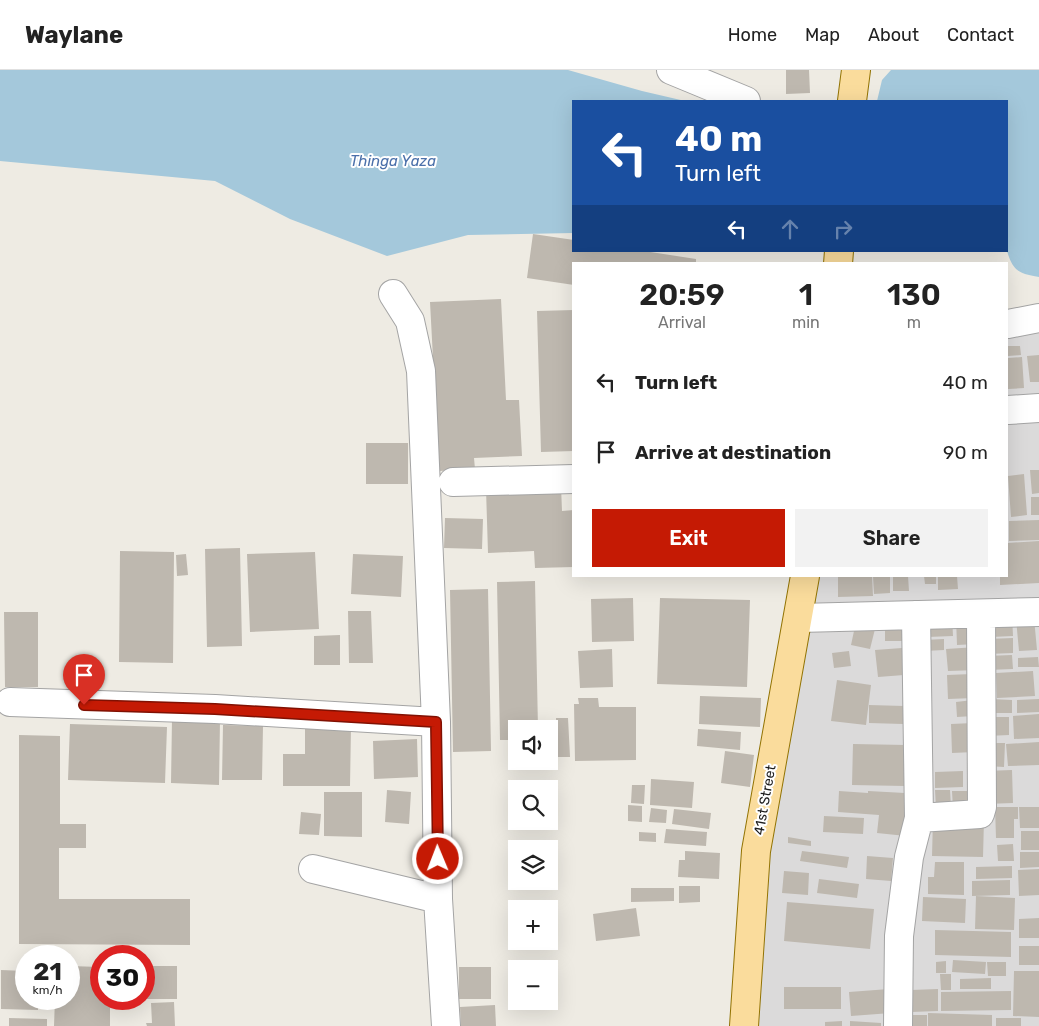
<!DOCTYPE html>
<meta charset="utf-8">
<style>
body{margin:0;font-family:Rubik,sans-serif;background:#f2f2f2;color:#222;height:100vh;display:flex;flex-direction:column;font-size:19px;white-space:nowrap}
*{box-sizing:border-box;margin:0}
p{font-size:16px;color:#767676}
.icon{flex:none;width:28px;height:28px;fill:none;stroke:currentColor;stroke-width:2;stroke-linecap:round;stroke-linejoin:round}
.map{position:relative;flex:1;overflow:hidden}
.drawer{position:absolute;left:572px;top:192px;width:436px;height:315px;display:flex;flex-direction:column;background:#fff;border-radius:0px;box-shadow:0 5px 20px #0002}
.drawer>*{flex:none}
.hud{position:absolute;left:572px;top:30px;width:436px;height:152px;border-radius:0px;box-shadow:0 5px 20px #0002;background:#1a4fa0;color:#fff;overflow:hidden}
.controls{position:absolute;left:508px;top:650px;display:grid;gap:10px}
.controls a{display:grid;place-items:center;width:50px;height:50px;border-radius:0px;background:#fff;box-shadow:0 5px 20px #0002;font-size:25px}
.speed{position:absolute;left:15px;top:875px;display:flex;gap:10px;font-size:25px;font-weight:700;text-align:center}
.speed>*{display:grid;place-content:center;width:65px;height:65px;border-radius:50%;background:#fff;box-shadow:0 5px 20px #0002;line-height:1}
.speed small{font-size:12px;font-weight:400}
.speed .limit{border:8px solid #d22;background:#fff;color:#111}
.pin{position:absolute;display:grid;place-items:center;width:42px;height:42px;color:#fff;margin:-51px -21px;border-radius:50% 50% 50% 0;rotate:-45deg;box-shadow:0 0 5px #0007}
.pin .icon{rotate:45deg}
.me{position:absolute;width:55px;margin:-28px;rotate:359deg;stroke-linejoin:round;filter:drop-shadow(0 0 4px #0008)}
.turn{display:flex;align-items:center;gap:18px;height:105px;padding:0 20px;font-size:22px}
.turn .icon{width:65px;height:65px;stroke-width:2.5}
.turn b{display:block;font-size:35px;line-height:42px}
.lanes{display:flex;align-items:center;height:48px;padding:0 20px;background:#0003;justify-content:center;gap:25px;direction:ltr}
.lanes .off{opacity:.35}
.eta{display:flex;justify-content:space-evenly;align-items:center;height:85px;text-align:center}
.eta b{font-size:30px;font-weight:600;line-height:35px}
.action{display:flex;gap:10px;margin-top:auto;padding:10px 20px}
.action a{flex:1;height:58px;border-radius:0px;background:#c51a04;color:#fff;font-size:20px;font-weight:600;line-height:58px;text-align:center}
.action a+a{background:#f2f2f2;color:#222}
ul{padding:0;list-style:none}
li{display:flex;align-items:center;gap:15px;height:70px;padding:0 20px}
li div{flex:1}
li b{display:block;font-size:19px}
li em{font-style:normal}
header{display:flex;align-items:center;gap:30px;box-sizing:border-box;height:70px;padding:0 25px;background:#fff;border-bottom:1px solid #e0e0e0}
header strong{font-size:24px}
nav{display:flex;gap:28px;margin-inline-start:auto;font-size:18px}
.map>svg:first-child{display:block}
.residential{fill:#dbdada}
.water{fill:#a4c8db}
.building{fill:#beb8af}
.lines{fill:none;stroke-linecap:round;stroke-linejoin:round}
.minor-casing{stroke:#a4a4a4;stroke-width:30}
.major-casing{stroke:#927303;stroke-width:30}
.minor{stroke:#fff;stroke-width:28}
.major{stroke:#fadc9c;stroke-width:28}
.route-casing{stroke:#801103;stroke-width:12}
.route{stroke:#c51a04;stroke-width:9}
.labels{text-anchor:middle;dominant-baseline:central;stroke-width:4;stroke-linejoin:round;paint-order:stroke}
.street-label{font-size:14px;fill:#1d1d1d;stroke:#fff}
.water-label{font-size:15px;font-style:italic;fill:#4b70aa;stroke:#fff}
</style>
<header>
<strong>Waylane</strong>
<nav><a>Home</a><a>Map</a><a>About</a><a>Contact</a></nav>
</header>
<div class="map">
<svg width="1039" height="956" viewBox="0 0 1039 956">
<rect width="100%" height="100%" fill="#eeebe3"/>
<path class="residential" d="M1039,242V956H747L802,506H1008V246Z"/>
<path class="water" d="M0,0H568L642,21L685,31H574V163L468,165L387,186L290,149L215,111L0,91Z
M891,0H1039V207C1019,204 1013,201 1007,181L1008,31H877L882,10Z"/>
<path class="building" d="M786,0H809L810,23L786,24Z
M533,164L574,170V181H644L696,189V194H574V215L527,208Z
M501,229L506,330H519L522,386L474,388L475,399L439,401L430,232Z
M574,240V381L541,382L537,241Z
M1008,276H1020L1021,285L1008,286Z
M1039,285V312H1030L1027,286Z
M1022,287L1024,318L1008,319V288Z
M366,373H408V414H366Z
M1030,400H1039V423L1032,424Z
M1024,404L1027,445L1011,447L1008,406Z
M561,416L562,441L574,440V497L535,498L534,481L488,483L486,419Z
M1031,427H1039V445H1031Z
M445,448L483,449L482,479L444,478Z
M1039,450V470L1009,471V451Z
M1039,471V513L1000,515V506H1008V473Z
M240,478L242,576L207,577L205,479Z
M120,481L174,482L173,593L119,592Z
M315,482L319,559L250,562L247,484Z
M186,484L188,505L177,506L176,485Z
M353,484L403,486L401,527L351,524Z
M838,506H872L873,526L838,527Z
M873,506H890V523L874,524Z
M893,506H908L909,521H893Z
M924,506H936V514H925Z
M938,506H957L958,519L938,520Z
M535,511L538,659H516V670H500L497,512Z
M488,519L491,681L453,682L450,520Z
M633,528L634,571L592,572L591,529Z
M660,528L750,530L747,617L657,614Z
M348,541H371L373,593H349Z
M4,542H38V617H5Z
M990,545H1012L1013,566L991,567Z
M952,546L953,566L927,567L925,548Z
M857,547L877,551L870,579L851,575Z
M956,548H976L977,574L957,575Z
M1034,548L1037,580L1019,581L1016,549Z
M885,549H909V571H885Z
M340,565V595H314V566Z
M1013,568V583L988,584L987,569Z
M944,569V580L924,581V570Z
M977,577L978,600L948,601L946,579Z
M902,578L904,605L878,607L875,580Z
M612,579L613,617L580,618L578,581Z
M849,581L851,596L834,598L832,583Z
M1012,585L1013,599L987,600L986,586Z
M1038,587L1039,597H1018V588Z
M1033,601L1035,626L997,628L996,603Z
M972,604L974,628L948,629L947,605Z
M837,610L871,615L866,655L831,651Z
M700,626L761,628L760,657L699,654Z
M578,628H598L599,637H636V690L575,691L574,634H579Z
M990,629L1012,630V643H990Z
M1039,629V642L1017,643V630Z
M973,630V646L957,647L956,632Z
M869,635L904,636L903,654L869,653Z
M1039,644V668L1014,669L1013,646Z
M986,647H1009V665L987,666Z
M556,648H568L570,687H558Z
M172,649L220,650L219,715L171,713Z
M973,653L974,682L952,683L951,654Z
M70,654L167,657L165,713L68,710Z
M223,655L263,656L262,710H222Z
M305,656H351L350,716H283V684H305Z
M698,659L741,662L740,680L697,676Z
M19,665L60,666V754H86V778H59V829H190V875L19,874Z
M417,669L418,707L374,709L373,671Z
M1039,672V695L1008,696L1006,674Z
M988,673H1005L1004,697L987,696Z
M853,674L906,675L905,716L852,715Z
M725,681L754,685L750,717L721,713Z
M1012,700L1013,733L986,734L985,701Z
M963,701V717L935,718V702Z
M651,709L694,712L692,738L650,735Z
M632,715H645L644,734L631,733Z
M387,720L411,722L409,754L385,752Z
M935,720H950L951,737L936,738Z
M839,721L868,723V721L905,723L904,726L912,727L906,766L877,763L879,745L838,742Z
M952,721H969L970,738L953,739Z
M324,722H362V767L324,766Z
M628,735L642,736V752L628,751Z
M995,737H1018V749H1014V768H996Z
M1019,737H1039V758H1020Z
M651,738L667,740L666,753L649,752Z
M674,739L711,743L709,759L672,754Z
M301,742L321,744L319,765L299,764Z
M824,746L864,748L863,764L823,762Z
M933,749L984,750L983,787L932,786Z
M666,759L707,762L706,776L664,773Z
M1021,761H1039V780H1021Z
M639,762L656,763V772L639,771Z
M788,767L811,771V776L788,773Z
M1013,774L1014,791H998L997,775Z
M685,781L720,783L719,809L678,807L679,790H685Z
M802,781L849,787L847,798L800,791Z
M1020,782H1039V797L1020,798Z
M867,786L893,788L891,811L866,809Z
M935,792H964V825L928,824V807H934Z
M1012,796V808L976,809V797Z
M1039,799V825L1019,826L1018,800Z
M784,801L809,803L808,825L782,823Z
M819,809L859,814L857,828L817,823Z
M1010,810V825L972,826V811Z
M679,816H700V832L679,833Z
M631,818H674V831L631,832Z
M976,826L1015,828L1014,860L975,859Z
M923,827L966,829L965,853L922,851Z
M787,832L874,839L870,879L784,871Z
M636,838L640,866L596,871L593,844Z
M1039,848V868H1019V849Z
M935,860L1011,862V887L935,885Z
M1019,876H1039V895H1019Z
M953,890L986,892L985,904L952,902Z
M946,891V903H936V892Z
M987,892H1006V906H988Z
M69,896L101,897V929H110V956H54L55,929H69Z
M144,896H177V929H144Z
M459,897H491V929H459Z
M1,900L26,901V929H38V940L1,939Z
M1014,901H1039V947L1013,946Z
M940,904H951V920H941Z
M991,908V919H960V909Z
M784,917H841V939H784Z
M889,919L891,943L851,946L849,922Z
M938,919V941L911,942V920Z
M1011,921V940L941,941V922Z
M174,932L175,956H147L146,953H152L151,933Z
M495,935L496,956H461L460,937Z
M928,943L992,945V956H928Z
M907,945H927V956H907Z
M9,948L47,949V956H9Z
M996,948H1021V956H996Z
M842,951V956H825V952Z
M850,951L881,953V956H850Z"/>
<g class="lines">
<defs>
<path id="minor" d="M671,0L746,31
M393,224L410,251L421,301L436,652L438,829L446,956
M1008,254L1039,248
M1008,340L1039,338
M453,412L574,409
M799,548L1039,542
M10,632L215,639L436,652
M919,748L980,744L982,737L981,544
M313,799L438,829
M898,956L899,866L909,787L919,748L916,545"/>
<path id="major" d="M852,31L856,0
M838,194L839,181
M744,956L756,781L805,506"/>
</defs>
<use href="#minor" class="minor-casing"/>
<use href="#major" class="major-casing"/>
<use href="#minor" class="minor"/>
<use href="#major" class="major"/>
</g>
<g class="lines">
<defs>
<path id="route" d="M84,635L215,639L436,652L438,789"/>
</defs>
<use href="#route" class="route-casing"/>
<use href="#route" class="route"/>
</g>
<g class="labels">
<g class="street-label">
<text transform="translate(765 730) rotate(-80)">41st Street</text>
</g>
<g class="water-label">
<text x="393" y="91">Thinga Yaza</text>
</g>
</g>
</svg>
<div class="controls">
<a><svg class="icon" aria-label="sound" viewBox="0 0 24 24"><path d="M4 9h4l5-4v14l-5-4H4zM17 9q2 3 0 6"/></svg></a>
<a><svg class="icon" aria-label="search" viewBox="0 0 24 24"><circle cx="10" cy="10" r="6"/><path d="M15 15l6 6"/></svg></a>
<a><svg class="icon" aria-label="layers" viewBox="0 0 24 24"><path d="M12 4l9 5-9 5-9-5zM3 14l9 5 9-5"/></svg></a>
<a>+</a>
<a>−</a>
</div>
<div class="speed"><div>21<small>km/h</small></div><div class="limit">30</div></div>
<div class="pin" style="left:84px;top:635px;background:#d93025"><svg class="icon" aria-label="arrive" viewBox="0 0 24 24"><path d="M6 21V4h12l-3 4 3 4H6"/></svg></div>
<svg class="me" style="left:438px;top:789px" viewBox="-20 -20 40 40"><circle r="17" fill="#c51a04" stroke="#fff" stroke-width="3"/><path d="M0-11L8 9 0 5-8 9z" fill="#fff"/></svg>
<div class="hud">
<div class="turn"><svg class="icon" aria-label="left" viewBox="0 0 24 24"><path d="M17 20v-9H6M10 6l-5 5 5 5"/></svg><div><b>40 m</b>Turn left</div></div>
<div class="lanes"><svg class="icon" aria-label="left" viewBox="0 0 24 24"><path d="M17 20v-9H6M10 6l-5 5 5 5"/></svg><svg class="icon off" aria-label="ahead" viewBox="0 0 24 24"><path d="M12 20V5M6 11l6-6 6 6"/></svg><svg class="icon off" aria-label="right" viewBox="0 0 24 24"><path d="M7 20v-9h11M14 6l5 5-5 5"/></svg></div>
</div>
<section class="drawer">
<div class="eta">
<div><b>20:59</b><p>Arrival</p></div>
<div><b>1</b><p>min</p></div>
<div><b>130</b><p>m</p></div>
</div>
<ul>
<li><svg class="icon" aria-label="left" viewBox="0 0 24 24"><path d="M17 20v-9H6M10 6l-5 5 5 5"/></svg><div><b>Turn left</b></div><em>40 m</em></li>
<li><svg class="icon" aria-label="arrive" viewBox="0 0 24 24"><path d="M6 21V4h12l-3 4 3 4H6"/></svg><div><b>Arrive at destination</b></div><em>90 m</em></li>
</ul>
<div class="action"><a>Exit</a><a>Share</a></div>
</section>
</div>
